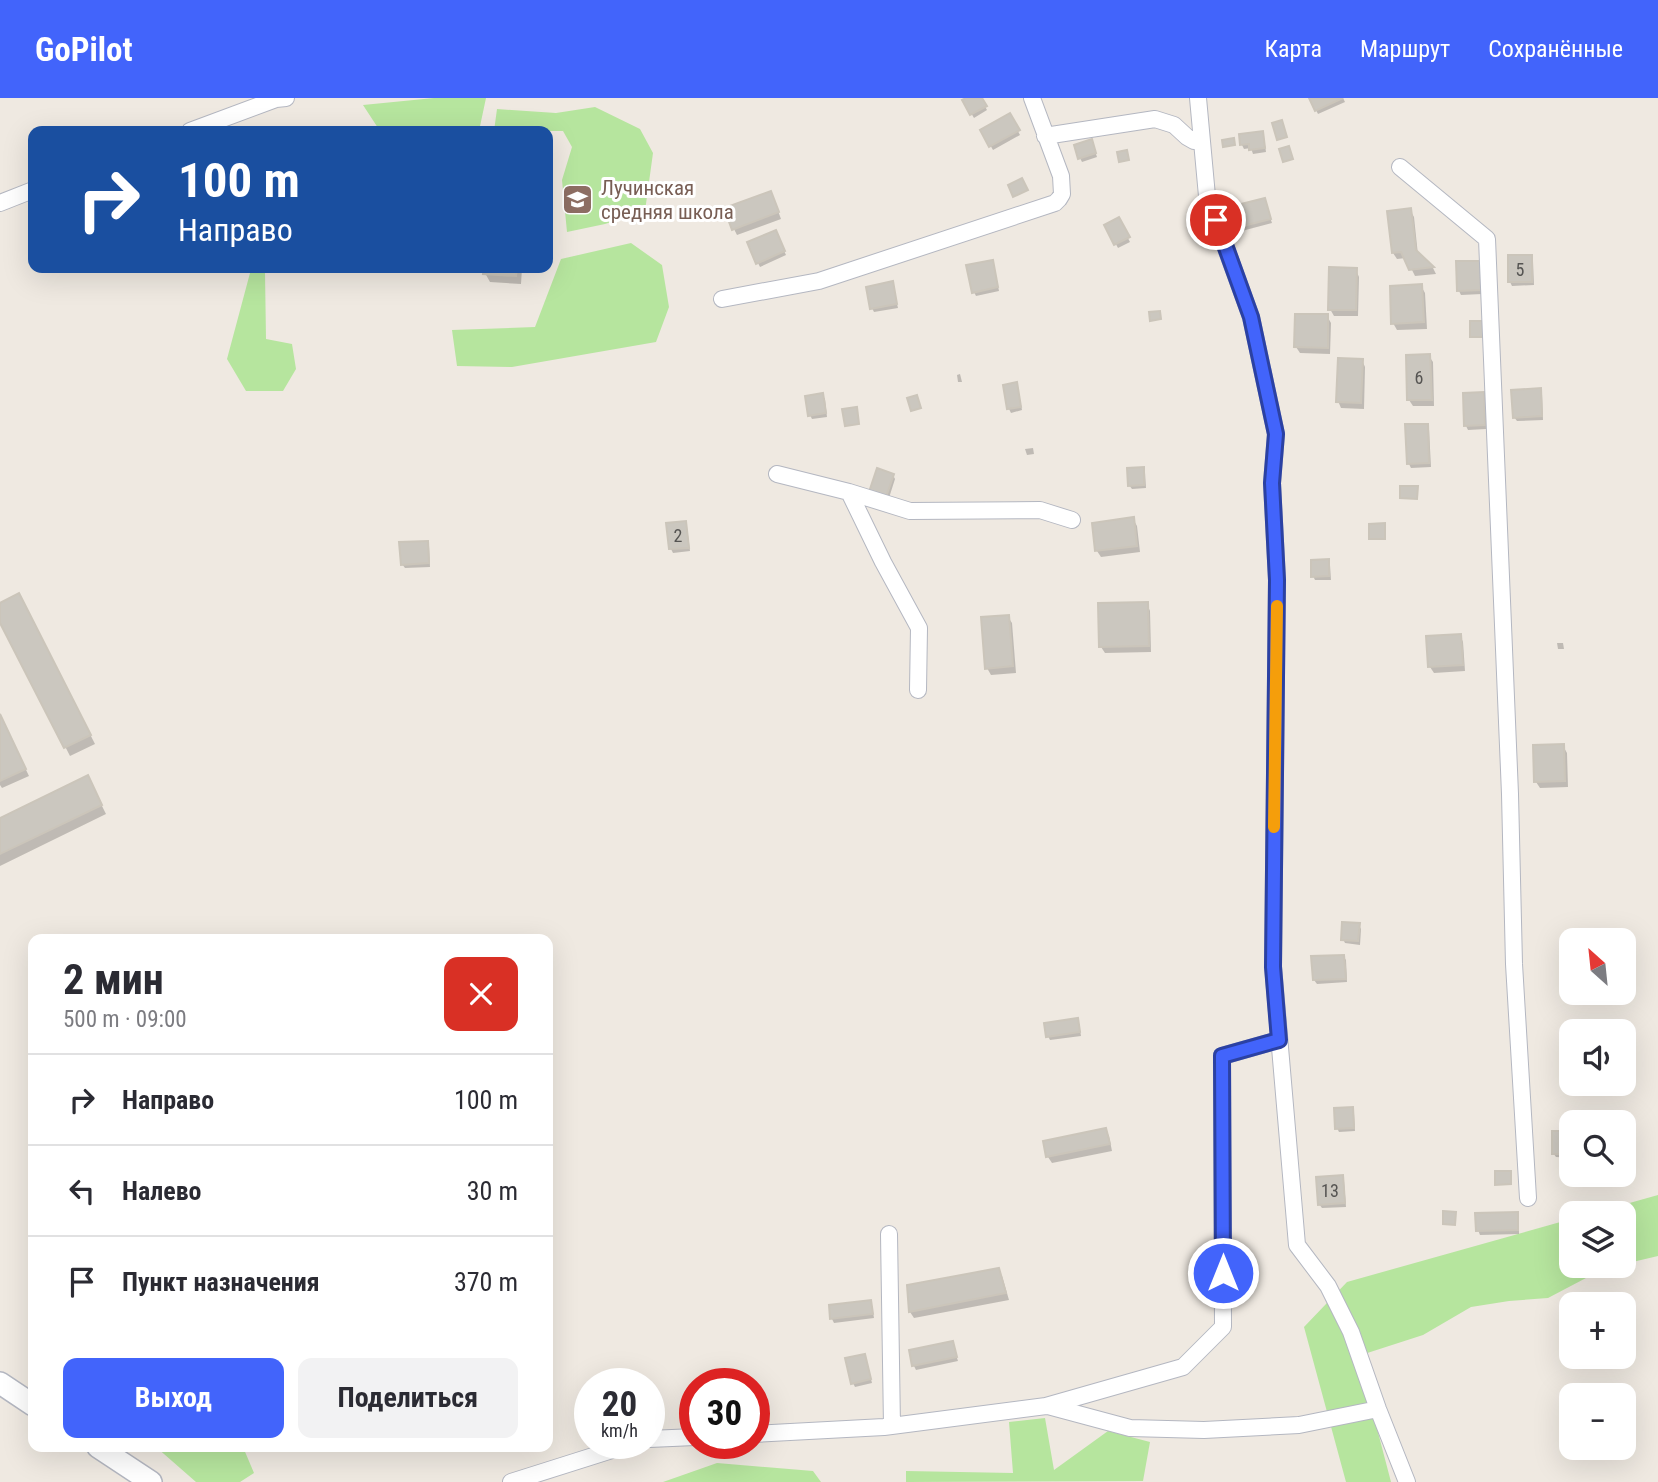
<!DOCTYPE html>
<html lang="ru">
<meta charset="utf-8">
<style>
body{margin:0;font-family:"Roboto Condensed",sans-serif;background:#f2f2f3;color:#2b2b33;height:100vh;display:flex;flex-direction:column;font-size:26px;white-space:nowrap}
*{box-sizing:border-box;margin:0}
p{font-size:23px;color:#7c7c81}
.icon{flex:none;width:38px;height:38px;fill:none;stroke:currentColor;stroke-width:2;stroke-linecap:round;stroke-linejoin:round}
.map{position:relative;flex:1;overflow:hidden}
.details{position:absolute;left:28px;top:836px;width:525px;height:518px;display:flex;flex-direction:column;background:#fff;border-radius:14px;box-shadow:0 7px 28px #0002}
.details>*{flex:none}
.top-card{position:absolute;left:28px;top:28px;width:525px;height:147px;border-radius:14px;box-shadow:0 7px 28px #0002;background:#1a4fa0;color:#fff;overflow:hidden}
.needle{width:46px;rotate:333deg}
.controls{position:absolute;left:1559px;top:830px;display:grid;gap:14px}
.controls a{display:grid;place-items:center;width:77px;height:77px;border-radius:14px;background:#fff;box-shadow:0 7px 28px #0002;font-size:35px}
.speed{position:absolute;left:574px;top:1270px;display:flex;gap:14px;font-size:35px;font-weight:700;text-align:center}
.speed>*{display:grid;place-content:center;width:91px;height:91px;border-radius:50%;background:#fff;box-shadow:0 7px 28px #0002;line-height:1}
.speed small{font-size:18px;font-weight:400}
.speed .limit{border:10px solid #d22;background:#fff;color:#111}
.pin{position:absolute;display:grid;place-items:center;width:60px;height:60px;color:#fff;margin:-30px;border:4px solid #fff;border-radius:50%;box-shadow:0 2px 7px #0007}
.me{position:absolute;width:77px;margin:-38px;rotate:0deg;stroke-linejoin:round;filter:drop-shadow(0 0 5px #0008)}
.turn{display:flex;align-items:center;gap:24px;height:147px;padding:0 35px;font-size:32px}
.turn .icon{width:91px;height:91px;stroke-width:2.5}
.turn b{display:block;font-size:49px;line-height:60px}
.round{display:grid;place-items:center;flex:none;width:74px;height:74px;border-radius:14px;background:#f2f2f3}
.summary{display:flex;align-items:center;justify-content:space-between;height:119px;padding:0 35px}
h1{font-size:42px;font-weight:700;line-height:52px}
.button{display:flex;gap:14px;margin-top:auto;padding:14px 35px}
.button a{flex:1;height:80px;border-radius:14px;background:#4264fb;color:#fff;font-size:28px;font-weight:700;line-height:80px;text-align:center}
.button a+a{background:#f2f2f3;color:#2b2b33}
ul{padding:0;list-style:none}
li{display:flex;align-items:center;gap:21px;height:91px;padding:0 35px;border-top:2px solid #e1e1e2}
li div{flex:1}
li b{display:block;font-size:26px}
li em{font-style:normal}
header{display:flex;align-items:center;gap:42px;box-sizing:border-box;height:98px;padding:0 35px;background:#4264fb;color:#fff}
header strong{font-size:33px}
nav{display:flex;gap:38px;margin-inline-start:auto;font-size:24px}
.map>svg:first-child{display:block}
.green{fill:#b6e59e}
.shadow{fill:#0003}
.building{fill:#cbc7bf;stroke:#cbc5ba;stroke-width:2}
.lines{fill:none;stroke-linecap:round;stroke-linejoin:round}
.street-casing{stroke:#b4b7c1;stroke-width:18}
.secondary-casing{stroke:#b4b7c1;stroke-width:24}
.street{stroke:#fff;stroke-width:16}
.secondary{stroke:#fff;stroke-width:21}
.route-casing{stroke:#2b41a3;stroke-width:18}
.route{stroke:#4264fb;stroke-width:12}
.slow{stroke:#f59e0b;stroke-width:12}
.labels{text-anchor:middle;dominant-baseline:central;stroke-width:6;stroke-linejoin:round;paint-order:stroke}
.number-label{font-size:18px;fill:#555452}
.education-label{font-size:21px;fill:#785e54;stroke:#fff;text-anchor:start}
</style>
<header>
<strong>GoPilot</strong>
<nav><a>Карта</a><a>Маршрут</a><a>Сохранённые</a></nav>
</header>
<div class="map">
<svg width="1658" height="1384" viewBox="0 0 1658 1384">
<rect width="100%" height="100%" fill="#efe9e1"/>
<path class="green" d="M434,0H486L479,33H380L363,7Z
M595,9L640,31L653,55L645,113L605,126L567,134L562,82L572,49L563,33H494L497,11L556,15Z
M631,145L662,167L669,209L656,244L512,269L457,268L452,232L535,229L561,161Z
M265,174L266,241L292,246L296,271L283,293H246L227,261L250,175Z
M1658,1097V1158L1624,1166V1115H1594Z
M1571,1121L1572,1167H1620L1586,1180L1548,1200L1509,1203L1471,1209L1423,1237L1358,1258L1391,1384H1346L1304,1229L1347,1184Z
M1045,1320L1054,1372L1108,1333L1150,1344L1143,1383L906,1384V1373L1013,1375L1009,1324Z
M156,1349H243L254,1375L240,1384H196Z
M717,1365L813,1373L821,1384H663Z"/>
<path class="shadow" d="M970,0H980L987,12L974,20L964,3Z
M1310,0H1343L1345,4L1318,16Z
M1010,18L1020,37L993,52L982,33Z
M1262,35L1264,39L1266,54L1253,56L1251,50L1244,51L1242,47L1241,37Z
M1093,47L1097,59L1082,64L1080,60Z
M774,102L781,121L737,137L734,131Z
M1264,102L1272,125L1238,134L1236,130Z
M1410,112L1414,119L1418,157L1433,170L1436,176L1415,178L1406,160L1397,161L1393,155Z
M1118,121L1130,144L1118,150L1106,128Z
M777,138L786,157L760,169L758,165Z
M1531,159L1533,163L1534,187L1512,188L1510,184Z
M992,164L994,167L999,193L976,198L974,194Z
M1479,164L1481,168L1482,196L1461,197L1459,193Z
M464,170H522L521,186L490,184L485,175V171Z
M1356,172L1359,179L1358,218H1334L1330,211Z
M892,185L898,210L874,214L872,210Z
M1421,188L1425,195L1427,231L1397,232L1393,225Z
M1327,218L1331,225L1330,256L1300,255L1296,249Z
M1429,258L1433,264L1434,308H1413L1409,302Z
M1362,262L1365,269L1364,311L1341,310L1338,303Z
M960,276L962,284H958L957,277Z
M1016,286L1018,290L1022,312L1011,315L1009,311Z
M1540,292L1542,296L1543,322L1517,323L1514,319Z
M1483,296L1485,300L1486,331L1468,332L1466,328Z
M822,297L825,301L827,319L812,321L810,317Z
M1427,327L1429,331L1431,369L1411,370L1409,366Z
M1033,350L1034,356L1027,357L1025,351Z
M1143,370L1145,374L1146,390L1132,391L1129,387Z
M893,377L895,381L888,403L871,393Z
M1133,421L1137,428L1140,454L1101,459L1097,453Z
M685,425L687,429L690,453L673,455L671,451Z
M427,444L429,448L430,469L405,470L402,466Z
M1328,463L1330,467L1331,482H1315L1313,478Z
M24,506L95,646L70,658L0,521V507Z
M1147,506L1150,513L1151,554L1105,555L1101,549Z
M1008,519L1012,525L1016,575L991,577L987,570Z
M1460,537L1463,544L1465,573L1434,575L1430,569Z
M1557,545H1563L1564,551H1558Z
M0,618L29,678L2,690L0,687Z
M1563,648L1567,655L1568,689L1540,690L1536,684Z
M92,688L106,716L0,768V722Z
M1359,827L1361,831L1360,847L1345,845L1343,841Z
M1343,858L1346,862L1347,884L1317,886L1314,882Z
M1077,922L1079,925L1081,938L1050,942L1048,938Z
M1352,1011L1354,1015L1355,1033L1339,1034L1337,1030Z
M1106,1032L1109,1038L1112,1053L1052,1065L1048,1059L1045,1044Z
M1572,1035V1060L1556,1059L1553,1055Z
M1342,1079L1344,1083L1346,1109L1322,1110L1319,1106Z
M1517,1116L1519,1120V1136L1480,1137L1478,1132Z
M998,1172L1002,1178L1009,1202L914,1220L910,1214L909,1189Z
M870,1204L872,1208L874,1220L834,1225L832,1221L830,1209Z
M952,1245L958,1263L916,1272L914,1268Z
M866,1262L872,1285L855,1289L853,1285Z"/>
<path class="building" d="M966,0H982L987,8L970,17L962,2Z
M1309,0H1343L1315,13Z
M1010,15L1020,32L989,49L980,32Z
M1282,22L1287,39L1277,42L1272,25Z
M1263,33L1265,50L1249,52V46L1240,47L1239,36Z
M1234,40L1235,47L1223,49L1222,42Z
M1092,41L1096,55L1078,61L1074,47Z
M1289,48L1293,61L1283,64L1279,51Z
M1127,52L1129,62L1119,64L1117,54Z
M1022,80L1028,92L1013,99L1008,87Z
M771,93L779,114L732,132L724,110Z
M1265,100L1271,121L1235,130L1229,109Z
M1411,110L1416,152L1434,169L1409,172L1401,154L1392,155L1387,113Z
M1119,119L1130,139L1114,147L1104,127Z
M776,132L785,153L756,166L747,144Z
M1508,157H1532V184H1508Z
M993,162L998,189L972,195L966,167Z
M1456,163H1480L1481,192L1457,193Z
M1329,169L1357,170L1356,212H1328Z
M484,170H517L516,178L483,176Z
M893,183L897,206L870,211L866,189Z
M1422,186L1424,224L1391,226L1390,188Z
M1160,213L1161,221L1150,223L1149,214Z
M1295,216H1328V250L1294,249Z
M1470,223H1483V239H1470Z
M1430,256L1432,302H1407L1406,257Z
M1338,260L1363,261L1361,305L1336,304Z
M1017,284L1021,309L1007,311L1003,287Z
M1541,290L1542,318L1513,320L1511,292Z
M1484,294L1485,327L1464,328L1463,295Z
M823,295L826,315L808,318L805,298Z
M917,297L921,310L911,313L907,300Z
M857,309L859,326L845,328L842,311Z
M1405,326H1428L1429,365L1407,366Z
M1144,369V387L1128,388L1127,370Z
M877,370L894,376L886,399L869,394Z
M1400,388H1418L1417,401L1400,400Z
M1134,419L1137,448L1095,453L1092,425Z
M686,423L689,450L669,451L666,425Z
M1385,425V441H1369V426Z
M428,443L429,465L401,467L399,444Z
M1329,461V478L1311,479V462Z
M19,495L91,637L64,650L0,525V505Z
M1148,504L1149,548L1099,549L1098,505Z
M1009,517L1013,568L985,571L981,519Z
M1461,536L1463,567L1428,569L1426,538Z
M0,616L26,671L0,683Z
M1564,646L1565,683L1534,684L1533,647Z
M88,677L102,707L0,756V720Z
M1342,824L1360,825L1358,843L1341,842Z
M1344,857L1346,881L1313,882L1311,858Z
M1078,920L1080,934L1046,939L1044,925Z
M1353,1009L1354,1030L1335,1031L1334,1010Z
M1106,1030L1110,1046L1046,1059L1043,1043Z
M1552,1033H1572V1056H1552Z
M1495,1073H1511V1086L1495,1087Z
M1343,1077L1345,1105L1318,1107L1316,1079Z
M1443,1113L1456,1114L1455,1127L1443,1126Z
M1518,1114V1132L1476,1133L1475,1115Z
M999,1170L1006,1195L909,1214L907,1187Z
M871,1202L873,1216L830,1221L829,1207Z
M953,1243L957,1259L912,1268L909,1252Z
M865,1256L871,1281L851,1286L845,1260Z"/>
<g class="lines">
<defs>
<path id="street" d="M1198,0L1207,98L1251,219L1276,336L1272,385L1277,482L1273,868L1297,1147L1328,1188L1351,1234L1378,1311L1407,1384
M190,33L276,1L286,0
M1045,38L1155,21L1174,27L1187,39L1194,43H1202
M1400,69L1487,141L1510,696L1514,866L1528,1100
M0,105L33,92
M722,201L819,183L1055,105L1059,101L1062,96L1061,78L1032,0
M777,376L849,394L883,464L919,530L918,592
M849,394L910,413L1040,412L1072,422
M889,1136L892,1328
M1048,1308L1130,1330L1204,1332L1299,1327L1378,1311
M754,1336L884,1329L1046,1308L1183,1269L1223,1229L1222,958L1279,942
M649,1341L695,1339
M511,1384L631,1346"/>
<path id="secondary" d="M0,1285L33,1307
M98,1349L151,1384"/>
</defs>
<use href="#street" class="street-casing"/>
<use href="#secondary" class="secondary-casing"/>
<use href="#street" class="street"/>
<use href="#secondary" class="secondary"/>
</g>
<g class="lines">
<defs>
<path id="route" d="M1216,122L1251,219L1276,336L1272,385L1277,482L1273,869L1279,942L1222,958L1223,1175"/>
</defs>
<use href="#route" class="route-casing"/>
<use href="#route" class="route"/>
<path class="slow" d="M1274,729L1277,508"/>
</g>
<defs>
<symbol id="school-square" viewBox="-11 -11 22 22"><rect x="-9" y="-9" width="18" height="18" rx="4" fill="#8d6e63" stroke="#fff"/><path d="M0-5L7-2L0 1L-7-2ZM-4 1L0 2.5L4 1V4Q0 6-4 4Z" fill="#fff"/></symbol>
</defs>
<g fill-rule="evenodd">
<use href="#school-square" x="560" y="84" width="35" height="35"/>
</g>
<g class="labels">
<g class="number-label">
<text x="1520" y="171">5</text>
<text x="1419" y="279">6</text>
<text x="678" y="437">2</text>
<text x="1330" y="1092">13</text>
</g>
<g class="education-label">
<text x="601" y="90">Лучинская<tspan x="601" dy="24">средняя школа</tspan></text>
</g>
</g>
</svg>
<div class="controls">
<a><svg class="needle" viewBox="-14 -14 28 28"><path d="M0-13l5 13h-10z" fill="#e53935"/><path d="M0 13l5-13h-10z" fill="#7c7c81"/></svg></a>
<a><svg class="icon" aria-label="sound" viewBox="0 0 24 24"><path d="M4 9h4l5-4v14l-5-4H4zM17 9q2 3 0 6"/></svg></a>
<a><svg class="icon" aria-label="search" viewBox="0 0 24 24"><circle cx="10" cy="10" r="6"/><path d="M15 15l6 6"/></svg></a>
<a><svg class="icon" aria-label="layers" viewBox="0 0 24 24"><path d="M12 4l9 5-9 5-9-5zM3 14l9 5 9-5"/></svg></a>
<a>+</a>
<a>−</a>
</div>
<div class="speed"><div>20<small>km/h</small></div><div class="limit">30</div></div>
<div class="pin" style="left:1216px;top:122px;background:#d93025"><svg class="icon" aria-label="arrive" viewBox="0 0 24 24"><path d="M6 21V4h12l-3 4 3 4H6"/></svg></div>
<svg class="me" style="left:1223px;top:1175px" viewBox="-20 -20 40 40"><circle r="17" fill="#4264fb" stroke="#fff" stroke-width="3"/><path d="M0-11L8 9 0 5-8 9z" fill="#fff"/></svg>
<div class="top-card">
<div class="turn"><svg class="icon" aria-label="right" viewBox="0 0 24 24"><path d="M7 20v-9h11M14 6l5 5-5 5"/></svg><div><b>100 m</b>Направо</div></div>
</div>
<section class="details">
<div class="summary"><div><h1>2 мин</h1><p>500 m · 09:00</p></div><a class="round" style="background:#d93025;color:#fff"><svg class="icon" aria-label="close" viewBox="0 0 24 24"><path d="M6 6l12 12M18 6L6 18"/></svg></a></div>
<ul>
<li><svg class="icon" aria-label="right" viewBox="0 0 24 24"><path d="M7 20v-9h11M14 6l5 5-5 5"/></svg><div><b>Направо</b></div><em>100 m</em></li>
<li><svg class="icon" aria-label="left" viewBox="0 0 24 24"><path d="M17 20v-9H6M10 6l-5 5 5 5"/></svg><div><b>Налево</b></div><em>30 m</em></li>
<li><svg class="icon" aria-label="arrive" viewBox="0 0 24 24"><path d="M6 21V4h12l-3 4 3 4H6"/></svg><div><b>Пункт назначения</b></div><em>370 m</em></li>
</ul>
<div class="button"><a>Выход</a><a>Поделиться</a></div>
</section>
</div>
